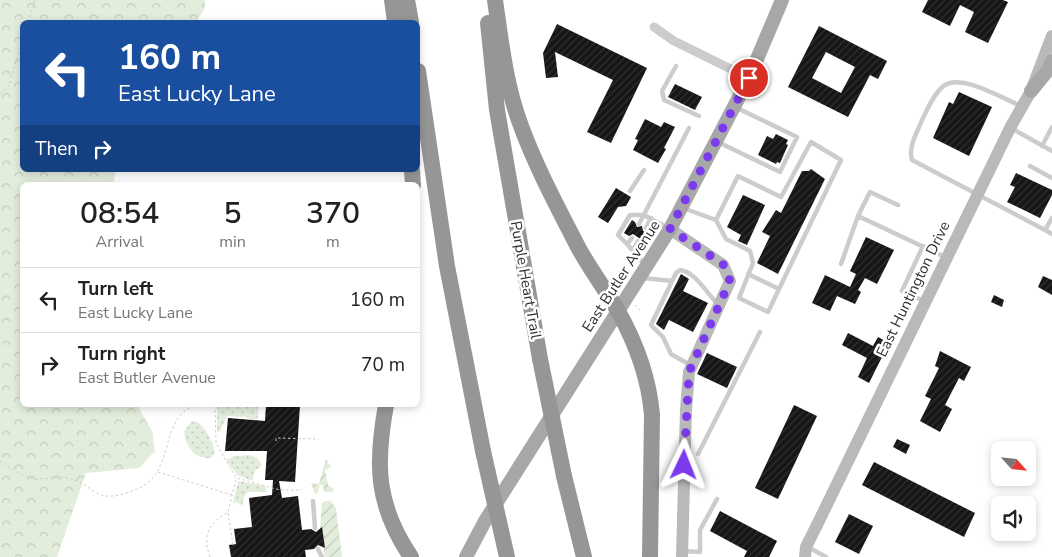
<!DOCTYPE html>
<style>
body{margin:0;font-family:"Nunito Sans",sans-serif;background:#f6f6f6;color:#222;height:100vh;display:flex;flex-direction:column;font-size:19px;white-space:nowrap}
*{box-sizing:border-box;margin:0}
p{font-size:16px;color:#767676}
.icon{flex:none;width:28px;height:28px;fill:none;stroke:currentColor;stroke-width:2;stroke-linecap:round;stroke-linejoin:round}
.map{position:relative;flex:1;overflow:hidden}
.details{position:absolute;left:20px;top:182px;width:400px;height:225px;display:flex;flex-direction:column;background:#fff;border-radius:8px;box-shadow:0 2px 8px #0003}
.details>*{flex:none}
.top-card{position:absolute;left:20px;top:20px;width:400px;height:152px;border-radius:8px;box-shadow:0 2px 8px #0003;background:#1a4fa0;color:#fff;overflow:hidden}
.needle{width:32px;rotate:117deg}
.fabs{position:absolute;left:991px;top:441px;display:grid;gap:10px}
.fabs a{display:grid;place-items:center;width:45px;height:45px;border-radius:8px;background:#fff;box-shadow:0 2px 8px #0003;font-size:25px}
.pin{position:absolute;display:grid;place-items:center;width:42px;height:42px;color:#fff;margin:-21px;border:2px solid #fff;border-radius:50%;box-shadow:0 1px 5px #0007}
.me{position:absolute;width:55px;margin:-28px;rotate:2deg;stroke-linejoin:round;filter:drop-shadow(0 0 4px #0008)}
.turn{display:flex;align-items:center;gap:18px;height:105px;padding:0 15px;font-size:22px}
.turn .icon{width:65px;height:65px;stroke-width:2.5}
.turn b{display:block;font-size:35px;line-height:42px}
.then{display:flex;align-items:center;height:48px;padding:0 15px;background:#0003;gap:10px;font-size:19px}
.eta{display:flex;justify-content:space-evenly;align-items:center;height:85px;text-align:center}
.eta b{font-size:30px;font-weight:600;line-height:35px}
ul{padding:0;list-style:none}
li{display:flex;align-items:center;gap:15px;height:65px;padding:0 15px;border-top:1px solid #e0e0e0}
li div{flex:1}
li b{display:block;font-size:19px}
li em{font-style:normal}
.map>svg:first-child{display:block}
.grass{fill:url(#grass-dots)}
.forest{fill:url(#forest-crowns)}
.garden{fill:url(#garden-furrows)}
.building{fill:url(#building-hatch);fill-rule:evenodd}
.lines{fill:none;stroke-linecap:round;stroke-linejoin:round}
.path{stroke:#ccc;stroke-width:1;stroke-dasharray:2.5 2.5;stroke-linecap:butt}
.lane{stroke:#ccc;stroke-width:4.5}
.street{stroke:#ccc;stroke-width:9}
.secondary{stroke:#b9b9b9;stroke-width:12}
.primary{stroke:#a7a7a7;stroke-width:14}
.highway{stroke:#969696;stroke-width:16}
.highway-bridge{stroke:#969696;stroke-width:16}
.route{stroke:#7c3aed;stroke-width:9;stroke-dasharray:0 16.2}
.labels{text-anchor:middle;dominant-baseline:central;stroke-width:5;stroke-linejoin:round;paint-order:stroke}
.street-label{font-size:15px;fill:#2f2f2f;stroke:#fff}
</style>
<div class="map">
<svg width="1052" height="557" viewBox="0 0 1052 557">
<defs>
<pattern id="grass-dots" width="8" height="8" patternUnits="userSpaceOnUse" patternTransform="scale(1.25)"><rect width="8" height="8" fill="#e3eddc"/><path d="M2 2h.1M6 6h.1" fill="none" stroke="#c3ccbd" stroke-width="1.8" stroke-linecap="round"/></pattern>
<pattern id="forest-crowns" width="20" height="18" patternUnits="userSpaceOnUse" patternTransform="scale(1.25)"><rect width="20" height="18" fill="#e3eddc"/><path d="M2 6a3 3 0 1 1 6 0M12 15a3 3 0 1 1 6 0" fill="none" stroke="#c3ccbd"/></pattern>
<pattern id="garden-furrows" width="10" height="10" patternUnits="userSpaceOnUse" patternTransform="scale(1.25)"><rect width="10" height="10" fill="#e3eddc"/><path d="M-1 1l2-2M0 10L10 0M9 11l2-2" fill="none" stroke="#c3ccbd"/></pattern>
<pattern id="building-hatch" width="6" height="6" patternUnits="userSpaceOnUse" patternTransform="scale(1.25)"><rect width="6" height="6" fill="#161616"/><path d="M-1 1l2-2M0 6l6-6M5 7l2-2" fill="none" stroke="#303030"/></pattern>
</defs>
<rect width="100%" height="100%" fill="#fff"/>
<path class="grass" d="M217,405H258V418L254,420L246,417L227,416L220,431L217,432Z
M195,421C206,426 212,441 215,452L211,458C195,460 185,446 184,431L191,422Z
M250,455L257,458L262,465L254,472L253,481L237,475L226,460L234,456Z
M238,481L265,486L267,492H248L244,497L242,506L237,502L233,503Z"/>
<path class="forest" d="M0,0H205V8L196,22H22V170H115L114,185H22V405H137L152,431L155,451L139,468L86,473L57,557H0Z"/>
<path class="garden" d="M326,459L331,467L325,470L328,485L334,489L332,492H324L323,485H320L318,493L315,494L311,483L319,484Z
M326,501H331L336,508L342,557H325L320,528L322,503Z"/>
<path class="building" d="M928,0H1003L1008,2L988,43L965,32L974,12L960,5L950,26L922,12Z
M557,24L647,68L611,143L587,132L613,80L555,52L558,77L546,78L543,53Z
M819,26L887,61L878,79L870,75L848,117L788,87ZM826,52L855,67L841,93L812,78Z
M675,84L702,97L695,110L668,97Z
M959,92L992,107L969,156L933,138L949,102L953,104Z
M645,119L661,127L664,122L675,127L664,148L666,149L658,163L633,150L638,140L635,139Z
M776,134L788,140L786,144L788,145L780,163L777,162L776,164L758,155L767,136L773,139Z
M811,169L825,179L778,274L757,263L770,236L762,232L776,210L781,213L802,171H809Z
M1016,173L1052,190V195L1040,218L1007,202L1015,187L1010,185Z
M616,188L631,197L626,206L618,207L608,223L598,217Z
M743,195L765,205L747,245L738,241L741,235L727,227Z
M632,220L635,222L637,227L642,226L643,231L646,232L642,240L633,234L629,236L624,233Z
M866,237L894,250L877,284L865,278L858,290L861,292L855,304L837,296L830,311L812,303L825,275L850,287L856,274L850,271Z
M681,274L689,279L683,291L708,303L693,332L669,320L664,330L656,324Z
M1043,276L1052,280V295L1038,287Z
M994,295L1004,300L1002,307L991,302Z
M848,333L873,346L878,337L889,343L869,383L858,377L867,358L842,345Z
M940,351L971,367L964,381L959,378L945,405L952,409L940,432L920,421L931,399L925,396L939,368L935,366Z
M707,353L737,367L727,388L697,374Z
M266,405H300L295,482L279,481L282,498L298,496L302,530L311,529L316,532L322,527L325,548L318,545L314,549L305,550L306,557H231L229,545L236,544L234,529L252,527L249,498L272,495L273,480H265L267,451H225L228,418L265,421Z
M794,405L817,416L778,499L755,488Z
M897,439L910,445L906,454L893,447Z
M874,462L975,513L964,537L862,485Z
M720,511L777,541L769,557H744L747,551L710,531Z
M849,514L873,526L859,554L835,542Z"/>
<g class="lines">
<path class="path" d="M28,22L35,0
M0,94L9,86L22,41
M614,280L620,287
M635,305L640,310
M215,405L216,443L236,478L280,490H302
M276,441V438L319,439
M0,461C10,467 22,477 34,479C49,480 56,474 75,480C85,483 95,495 106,496C114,497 124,494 132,491C179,477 156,416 197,405
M158,472L232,495
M228,513L233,545
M210,557C202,535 209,523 228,512L236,479"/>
<path class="lane" d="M676,66L662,91L664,100L699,116
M1021,106C1004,99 962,74 945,85C935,91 927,110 922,120C917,133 908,146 912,160L1045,230L1052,218
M1011,128L1052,151
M718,142L780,172L797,137L735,107
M1042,146L1052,127
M1030,166L1052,178
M630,191L644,170
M683,208L716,220L738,176L781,197L811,142L841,160L768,312L739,298L753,263L750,251L726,239L716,220
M858,216L870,192L898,205
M639,224L689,128
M646,228L651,218
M1045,230L1052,234
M632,238L627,244L644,264
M627,244L618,235L630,215H644L668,228
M923,246L902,291L924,301
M633,250L638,241
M841,264L858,216L945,257
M748,274L779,289
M643,278L672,281
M690,365L671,354L663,337L651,325L676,273L680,270C696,272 707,294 718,304
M698,454L760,332
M313,501L315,528
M808,547L826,557
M318,549L322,557
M683,551L700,552V530L717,499"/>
<path class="street" d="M654,27L674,41L749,78"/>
<path class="secondary" d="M670,229L723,265L730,281L689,372L686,410L682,557
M805,557L806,547L817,525L1010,128L1031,91L1052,36"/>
<path class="primary" d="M1031,91L1048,70L1052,61
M466,557L485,521L670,229L749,78L782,0"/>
<path class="highway" d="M392,0L395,22
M407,0L411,22
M495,0C501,42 506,87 521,126C536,167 558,208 578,247C590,269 605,289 618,311C636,343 649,379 652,415L650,557
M488,23L497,110L540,359
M418,71L447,266L483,451
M412,170L413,185
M386,405C375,465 376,505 411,557
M564,476L584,557"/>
<path class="highway-bridge" d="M540,359L564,476
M483,451L507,557"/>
</g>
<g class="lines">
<path class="route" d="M684,465L689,372L730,281L723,264L670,229L749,78"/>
</g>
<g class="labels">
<g class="street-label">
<text transform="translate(621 276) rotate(-57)">East Butler Avenue</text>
<text transform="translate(526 280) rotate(80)">Purple Heart Trail</text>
<text transform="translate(913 289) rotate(-64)">East Huntington Drive</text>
</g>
</g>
</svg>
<div class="fabs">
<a><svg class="needle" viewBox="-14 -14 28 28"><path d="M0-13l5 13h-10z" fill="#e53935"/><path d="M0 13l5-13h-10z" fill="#767676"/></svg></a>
<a><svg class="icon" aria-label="sound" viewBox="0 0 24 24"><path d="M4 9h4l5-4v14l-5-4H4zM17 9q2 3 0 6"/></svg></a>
</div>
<div class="pin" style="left:749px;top:78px;background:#d93025"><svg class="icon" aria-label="arrive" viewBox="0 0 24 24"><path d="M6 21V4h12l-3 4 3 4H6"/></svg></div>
<svg class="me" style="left:684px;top:465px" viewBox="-20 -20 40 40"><path d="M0-17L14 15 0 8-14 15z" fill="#7c3aed" stroke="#fff" stroke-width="4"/></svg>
<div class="top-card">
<div class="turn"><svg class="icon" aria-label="left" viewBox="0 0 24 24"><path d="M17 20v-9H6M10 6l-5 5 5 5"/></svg><div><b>160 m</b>East Lucky Lane</div></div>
<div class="then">Then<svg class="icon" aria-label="right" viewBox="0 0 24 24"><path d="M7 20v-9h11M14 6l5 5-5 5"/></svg></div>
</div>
<section class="details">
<div class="eta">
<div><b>08:54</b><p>Arrival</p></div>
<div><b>5</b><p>min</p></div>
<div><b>370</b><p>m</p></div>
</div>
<ul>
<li><svg class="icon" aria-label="left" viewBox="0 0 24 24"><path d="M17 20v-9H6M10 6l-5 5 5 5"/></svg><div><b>Turn left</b><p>East Lucky Lane</p></div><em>160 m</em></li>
<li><svg class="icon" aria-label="right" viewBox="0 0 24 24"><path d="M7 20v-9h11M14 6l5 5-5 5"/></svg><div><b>Turn right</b><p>East Butler Avenue</p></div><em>70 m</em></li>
</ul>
</section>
</div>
